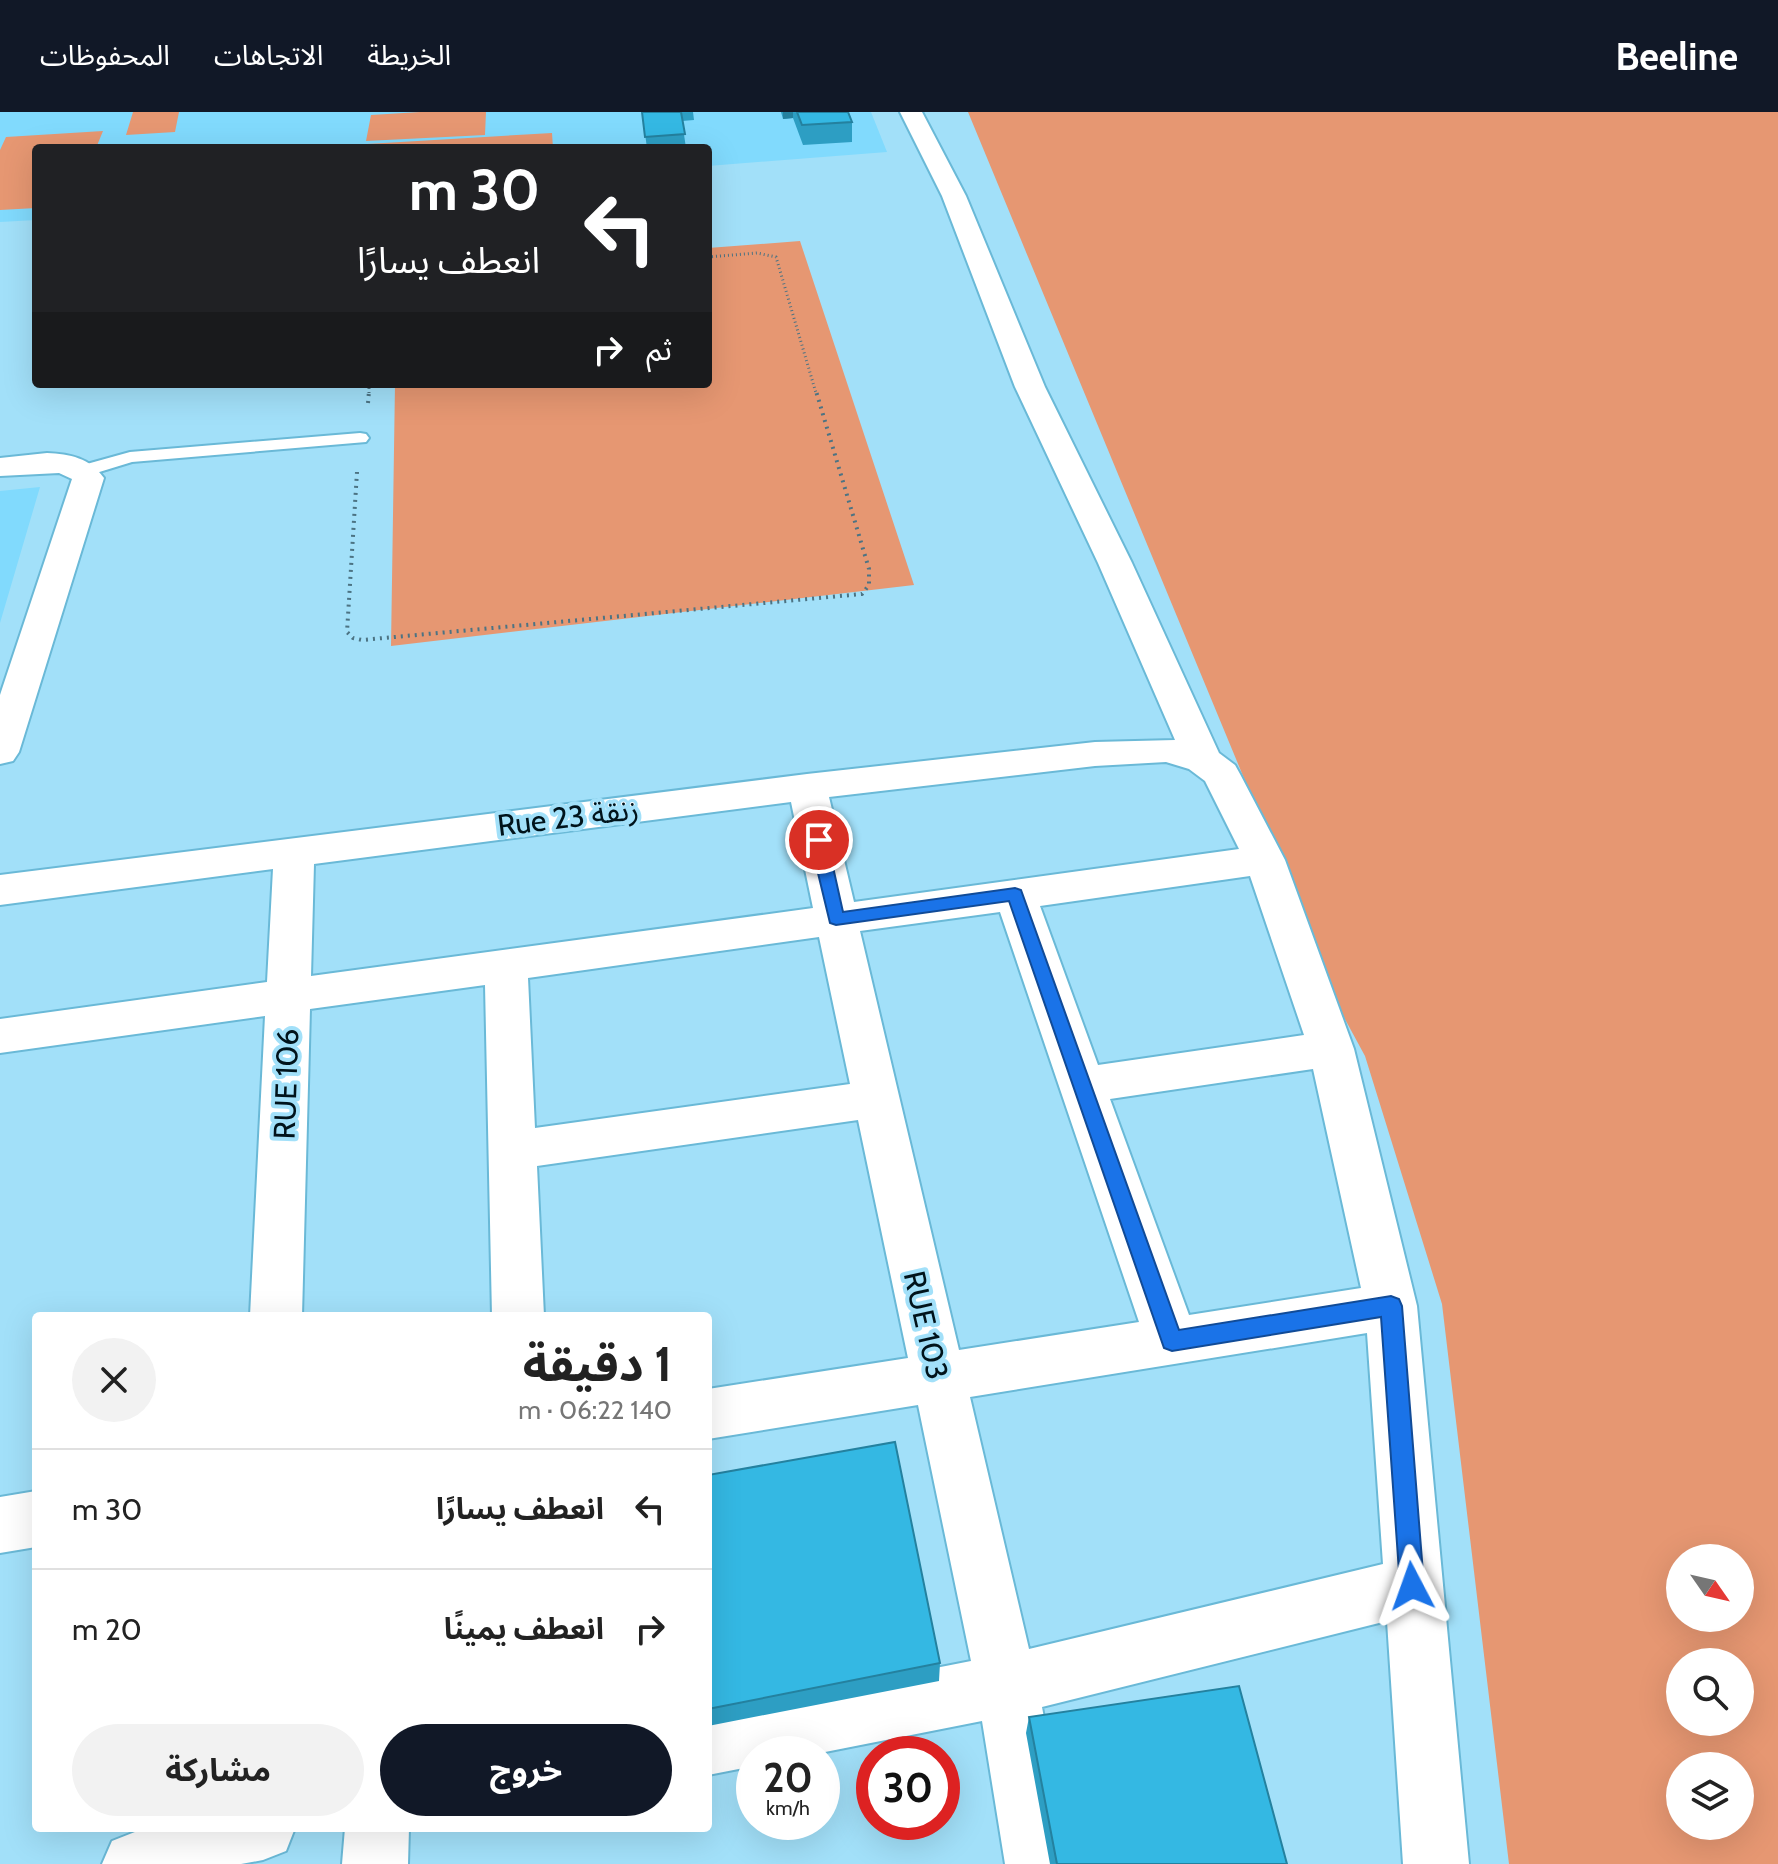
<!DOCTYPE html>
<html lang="ar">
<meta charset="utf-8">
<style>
body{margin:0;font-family:Cabin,"Noto Sans Arabic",sans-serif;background:#f2f2f2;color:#222;direction:rtl;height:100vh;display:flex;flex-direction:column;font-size:30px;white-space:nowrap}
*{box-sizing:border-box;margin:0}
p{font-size:26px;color:#767676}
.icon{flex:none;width:44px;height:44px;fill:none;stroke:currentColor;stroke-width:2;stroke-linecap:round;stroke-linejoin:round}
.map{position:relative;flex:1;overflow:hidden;direction:ltr}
.drawer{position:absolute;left:32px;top:1200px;width:680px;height:520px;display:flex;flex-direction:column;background:#fff;border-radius:8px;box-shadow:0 8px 32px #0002;direction:rtl}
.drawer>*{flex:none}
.banner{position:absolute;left:32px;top:32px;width:680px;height:244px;border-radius:8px;box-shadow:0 8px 32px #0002;direction:rtl;background:#202124;color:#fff;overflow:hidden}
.needle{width:52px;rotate:124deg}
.buttons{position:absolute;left:1666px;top:1432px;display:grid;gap:16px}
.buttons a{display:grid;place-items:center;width:88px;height:88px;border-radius:50%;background:#fff;box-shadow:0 8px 32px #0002;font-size:40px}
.speed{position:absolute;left:736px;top:1624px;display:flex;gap:16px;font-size:40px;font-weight:700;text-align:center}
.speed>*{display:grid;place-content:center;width:104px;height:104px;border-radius:50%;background:#fff;box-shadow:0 8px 32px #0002;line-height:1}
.speed small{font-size:20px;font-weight:400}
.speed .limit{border:12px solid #d22;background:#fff;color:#111}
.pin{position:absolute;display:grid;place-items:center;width:68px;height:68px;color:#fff;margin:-34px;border:4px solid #fff;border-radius:50%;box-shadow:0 2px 8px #0007}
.me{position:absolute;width:88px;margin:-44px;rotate:356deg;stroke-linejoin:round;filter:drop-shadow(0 0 6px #0008)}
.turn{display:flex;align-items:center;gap:28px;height:168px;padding:0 40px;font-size:36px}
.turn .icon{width:104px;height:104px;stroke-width:2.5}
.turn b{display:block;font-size:56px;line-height:68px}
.then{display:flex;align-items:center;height:76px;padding:0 40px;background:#0003;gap:16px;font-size:30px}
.round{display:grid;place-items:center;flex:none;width:84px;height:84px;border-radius:42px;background:#f2f2f2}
.headline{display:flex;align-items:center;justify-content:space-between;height:136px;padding:0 40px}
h1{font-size:48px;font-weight:700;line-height:60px}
.button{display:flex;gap:16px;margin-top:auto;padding:16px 40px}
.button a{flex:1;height:92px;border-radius:48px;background:#111827;color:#fff;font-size:32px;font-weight:700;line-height:92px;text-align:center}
.button a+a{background:#f2f2f2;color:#222}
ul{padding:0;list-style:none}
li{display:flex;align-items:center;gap:24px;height:120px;padding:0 40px;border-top:2px solid #e0e0e0}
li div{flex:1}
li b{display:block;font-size:30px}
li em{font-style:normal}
header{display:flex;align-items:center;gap:48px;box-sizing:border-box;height:112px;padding:0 40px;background:#111827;color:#fff}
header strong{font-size:38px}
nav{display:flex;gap:44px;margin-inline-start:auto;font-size:28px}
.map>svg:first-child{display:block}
.built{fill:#81dafd}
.green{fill:#e69772;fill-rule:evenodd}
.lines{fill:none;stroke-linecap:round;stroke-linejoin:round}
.service-casing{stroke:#6ab9d7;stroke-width:4}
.minor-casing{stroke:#6ab9d7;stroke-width:4}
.path-far1{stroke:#4c7383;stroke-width:3;stroke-dasharray:1 3;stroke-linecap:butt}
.path{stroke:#4c7383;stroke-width:4;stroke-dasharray:2 5;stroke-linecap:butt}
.service{fill:#fff;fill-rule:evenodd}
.minor{fill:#fff;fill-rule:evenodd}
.wall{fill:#2d9ec3}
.shaded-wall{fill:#24819f}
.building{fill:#34b8e3;stroke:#24819f;stroke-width:2}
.route{fill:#1a73e8;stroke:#114b97;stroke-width:2}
.labels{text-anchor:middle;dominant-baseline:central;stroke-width:8;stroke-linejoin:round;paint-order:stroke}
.street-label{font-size:30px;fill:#00131b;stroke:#a2e0f9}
</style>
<header>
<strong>Beeline</strong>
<nav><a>الخريطة</a><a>الاتجاهات</a><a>المحفوظات</a></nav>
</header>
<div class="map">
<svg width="1778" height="1752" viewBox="0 0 1778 1752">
<rect width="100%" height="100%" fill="#a2e0f9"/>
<path class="built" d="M0,0H871L887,40L708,54V36H36V108L0,110Z
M40,375L0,511V379Z"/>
<path class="green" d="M133,0H179L175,20L126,23Z
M420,0H486L485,23L366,29L371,3Z
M968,0H1778V1752H1509L1442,1192L1365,944L1340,898ZM1680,1446H1740V1506H1680ZM1680,1550H1740V1610H1680ZM1680,1654H1740V1714H1680Z
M103,19L96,36H36V96L0,98V38L6,25Z
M552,21L553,36H366L367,32Z
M800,129L914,473L391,534L395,272H708V136Z"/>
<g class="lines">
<defs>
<path id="service" d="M360,321L366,322L369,326L366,330L132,350L83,365L74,359L76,355L130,340Z"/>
<path id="minor" d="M900,0H922L966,84L1045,275L1132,451L1219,641L1235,653L1240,662L1285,748L1354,937L1417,1194L1469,1752H1403L1387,1509L1042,1595L1071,1752H1005L982,1609L815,1642H754V1654L708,1663V1601L971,1549L918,1293L708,1327V1277L908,1246L858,1008L537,1054L544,1204H492L485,873L310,897L302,1204H250L265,904L0,941V907L267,870L273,757L0,793V763L807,662L1095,630L1175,628L1098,451L1015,275L942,84ZM1166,650L1189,657L1205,669L1239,737L854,790L829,685L1095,654ZM791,690L813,796L311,864L314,752ZM1250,764L1304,923L1098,953L1040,794ZM1000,800L1139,1210L959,1238L860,819ZM819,825L850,972L535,1016L528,866ZM1313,957L1361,1176L1189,1203L1110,987ZM1367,1221L1383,1452L1029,1537L970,1285Z
M47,341C70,342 90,346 104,366L19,640L13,649L0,652V583L72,367L59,361L0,364V346Z
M36,1379V1435L0,1441V1385Z
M145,1716H295L286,1739L263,1748L241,1752H102L112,1729Z
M345,1716H409L408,1752H342Z"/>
</defs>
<use href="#service" class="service-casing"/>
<use href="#minor" class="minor-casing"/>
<path class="path-far1" d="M708,145L757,141L776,145L816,281
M369,281V272"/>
<path class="path" d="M368,291L369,279
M357,360L347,520L353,526L362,528L862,482L869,473V457L816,279"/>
<use href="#service" class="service"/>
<use href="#minor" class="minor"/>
</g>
<path class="wall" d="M642,0H693L694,8L682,9L686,36H647Z
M781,0H848L852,10V30L803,33L793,6L783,7Z
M708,1363L940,1551L939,1569L708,1614Z
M1029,1605L1287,1752H1050L1026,1621Z"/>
<path class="shaded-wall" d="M783,0H793V6L783,7Z"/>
<path class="building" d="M642,0H681L685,22L645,25Z
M797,0H848L852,10L802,13Z
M895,1330L940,1551L708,1597V1363Z
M1239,1574L1287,1752H1057L1029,1605Z"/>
<path class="route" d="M819,722L827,728L843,800L1015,776L1021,778L1179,1218L1391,1184L1399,1187L1402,1194L1424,1474L1421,1483L1412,1486L1403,1483L1400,1474L1381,1205L1172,1239L1164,1236L1009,789L836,813L830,811L810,728Z"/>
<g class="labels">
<g class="street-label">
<text transform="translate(568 705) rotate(-7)">Rue 23 زنقة</text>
<text transform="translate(286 972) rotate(-88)">RUE 106</text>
<text transform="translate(926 1213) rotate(77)">RUE 103</text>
</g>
</g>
</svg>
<div class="buttons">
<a><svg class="needle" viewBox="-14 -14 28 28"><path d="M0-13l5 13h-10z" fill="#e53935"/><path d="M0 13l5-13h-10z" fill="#767676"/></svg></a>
<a><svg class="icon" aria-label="search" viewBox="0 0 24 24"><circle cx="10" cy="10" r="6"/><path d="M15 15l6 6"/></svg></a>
<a><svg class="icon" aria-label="layers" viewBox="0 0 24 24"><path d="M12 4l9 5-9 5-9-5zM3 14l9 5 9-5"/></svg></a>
</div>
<div class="speed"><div>20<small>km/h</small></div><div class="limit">30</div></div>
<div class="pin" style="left:819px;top:728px;background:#d93025"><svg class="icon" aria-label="arrive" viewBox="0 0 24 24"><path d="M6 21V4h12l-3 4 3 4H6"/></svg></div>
<svg class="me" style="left:1412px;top:1474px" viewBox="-20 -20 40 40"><path d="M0-17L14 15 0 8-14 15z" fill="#1a73e8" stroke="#fff" stroke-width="4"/></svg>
<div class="banner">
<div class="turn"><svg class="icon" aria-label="left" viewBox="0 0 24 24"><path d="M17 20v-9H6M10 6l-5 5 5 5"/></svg><div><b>30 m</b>انعطف يسارًا</div></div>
<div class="then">ثم<svg class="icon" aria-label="right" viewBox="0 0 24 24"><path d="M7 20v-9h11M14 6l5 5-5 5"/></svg></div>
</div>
<section class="drawer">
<div class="headline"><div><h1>1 دقيقة</h1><p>140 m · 06:22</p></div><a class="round"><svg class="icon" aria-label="close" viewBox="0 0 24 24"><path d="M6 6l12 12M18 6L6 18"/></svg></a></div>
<ul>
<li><svg class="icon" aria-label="left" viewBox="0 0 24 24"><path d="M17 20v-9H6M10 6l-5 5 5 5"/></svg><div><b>انعطف يسارًا</b></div><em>30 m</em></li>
<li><svg class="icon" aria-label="right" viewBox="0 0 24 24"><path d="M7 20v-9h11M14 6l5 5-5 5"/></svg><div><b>انعطف يمينًا</b></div><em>20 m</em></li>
</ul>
<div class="button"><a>خروج</a><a>مشاركة</a></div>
</section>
</div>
